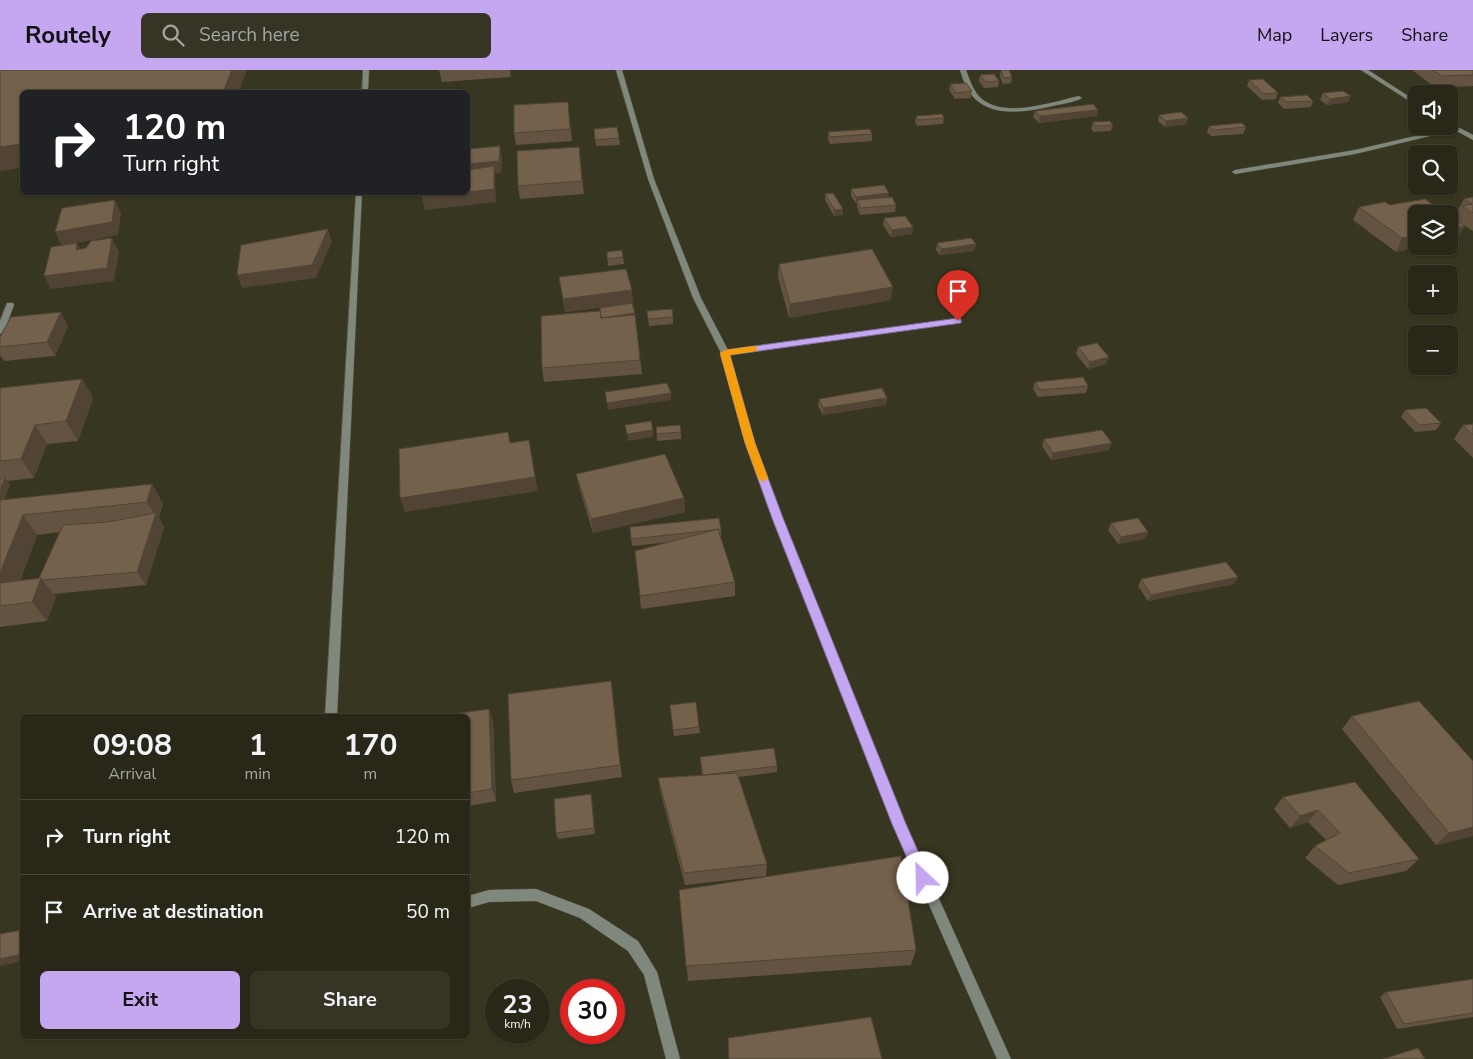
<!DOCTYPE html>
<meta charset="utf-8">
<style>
body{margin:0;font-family:"Nunito Sans",sans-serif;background:#353425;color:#f1f3f6;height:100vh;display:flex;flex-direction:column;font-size:19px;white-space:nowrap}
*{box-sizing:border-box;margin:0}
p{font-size:16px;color:#a5a6a2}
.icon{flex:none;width:28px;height:28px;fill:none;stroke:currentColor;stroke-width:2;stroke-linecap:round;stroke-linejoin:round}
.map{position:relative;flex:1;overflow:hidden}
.sheet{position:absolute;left:20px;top:644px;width:450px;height:325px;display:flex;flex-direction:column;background:#292818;border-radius:8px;box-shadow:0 1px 4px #0004,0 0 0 1px #454437}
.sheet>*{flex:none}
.guide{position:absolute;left:20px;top:20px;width:450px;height:105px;border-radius:8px;box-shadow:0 1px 4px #0004,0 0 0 1px #454437;background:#202124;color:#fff;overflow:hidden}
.controls{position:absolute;left:1408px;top:15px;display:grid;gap:10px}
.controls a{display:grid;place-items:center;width:50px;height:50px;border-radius:8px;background:#292818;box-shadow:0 1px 4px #0004,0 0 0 1px #454437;font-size:25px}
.speed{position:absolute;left:485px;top:909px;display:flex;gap:10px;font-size:25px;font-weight:700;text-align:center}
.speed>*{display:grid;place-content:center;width:65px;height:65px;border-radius:50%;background:#292818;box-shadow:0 1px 4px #0004,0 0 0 1px #454437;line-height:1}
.speed small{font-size:12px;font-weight:400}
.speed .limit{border:8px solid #d22;background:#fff;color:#111}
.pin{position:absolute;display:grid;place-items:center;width:42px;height:42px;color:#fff;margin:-51px -21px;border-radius:50% 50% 50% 0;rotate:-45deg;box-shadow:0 0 5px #0007}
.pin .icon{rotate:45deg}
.me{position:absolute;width:55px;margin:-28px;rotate:336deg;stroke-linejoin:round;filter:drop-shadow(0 0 4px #0008)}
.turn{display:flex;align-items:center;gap:18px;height:105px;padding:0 20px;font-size:22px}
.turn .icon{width:65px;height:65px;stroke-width:2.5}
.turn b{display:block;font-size:35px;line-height:42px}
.eta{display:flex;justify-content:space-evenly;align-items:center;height:85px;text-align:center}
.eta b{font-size:30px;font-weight:700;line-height:35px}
.action{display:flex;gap:10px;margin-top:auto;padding:10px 20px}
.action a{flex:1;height:58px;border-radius:8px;background:#c5a7f1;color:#111;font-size:20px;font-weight:700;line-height:58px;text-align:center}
.action a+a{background:#353425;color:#f1f3f6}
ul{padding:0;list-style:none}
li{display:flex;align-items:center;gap:15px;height:75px;padding:0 20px;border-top:1px solid #454437}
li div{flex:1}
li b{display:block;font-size:19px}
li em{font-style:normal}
header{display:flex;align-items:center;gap:30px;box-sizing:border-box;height:70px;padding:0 25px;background:#c5a7f1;color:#111}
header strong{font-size:24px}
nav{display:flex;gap:28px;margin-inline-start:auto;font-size:18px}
.search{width:350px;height:45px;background:#353425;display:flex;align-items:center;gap:12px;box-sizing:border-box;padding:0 18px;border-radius:8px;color:#a5a6a2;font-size:19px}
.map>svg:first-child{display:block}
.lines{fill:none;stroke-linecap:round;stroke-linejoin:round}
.street-casing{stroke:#53523d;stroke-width:1}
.street{fill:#80887e;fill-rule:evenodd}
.wall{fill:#645340;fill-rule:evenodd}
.shaded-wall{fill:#514434}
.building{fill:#74614b;stroke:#514434}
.route{fill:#c5a7f1;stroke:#806d9d}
.slow{fill:#f59e0b}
</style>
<header>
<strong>Routely</strong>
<div class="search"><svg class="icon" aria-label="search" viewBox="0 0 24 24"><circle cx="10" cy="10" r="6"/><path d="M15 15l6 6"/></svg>Search here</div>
<nav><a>Map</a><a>Layers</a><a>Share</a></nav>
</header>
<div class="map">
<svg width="1473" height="989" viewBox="0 0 1473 989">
<rect width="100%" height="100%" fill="#373620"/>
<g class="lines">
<defs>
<path id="street" d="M363,0H369L368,22H362Z
M616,0H622L654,109L701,228L728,280L958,249L962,251L958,253L730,285L754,373L782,448L905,753L1011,989H997L893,753L772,448L746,373L721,283L693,228L648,109Z
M960,0H966C970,11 974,23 983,30C1007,48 1053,32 1079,26L1082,28C1073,33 1059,34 1048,37C1021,43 983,48 967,18C964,13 962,6 960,0Z
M1361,0H1368L1416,31V35Z
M1452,54L1473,65V70L1455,60L1355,84L1235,104L1232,102L1235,100L1355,80L1450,58L1449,56Z
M356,122H362L337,646H325Z
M7,233H13L14,235L4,262L0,264V251Z
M536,819L589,839L638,871L657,902L680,989H666L644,905L628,881L580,848L536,831L489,832L468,838V826L489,820Z"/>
</defs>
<use href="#street" class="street-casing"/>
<use href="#street" class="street"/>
</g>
<path class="wall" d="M439,0H510L511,7L442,12Z
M1001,0L1012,7L1011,13L1003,14L1000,7Z
M1412,0H1473V16L1436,18Z
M980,5L999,11L998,17L984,18L979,11Z
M1249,10L1278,23L1276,29L1262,30L1247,16Z
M950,14L972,21L971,28L955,29L949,20Z
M1323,23L1348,32L1327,35L1320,30Z
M1280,27L1313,31L1311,37L1284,39L1278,33Z
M568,32L572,71L516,75L514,63Z
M1098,40L1097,46L1039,53L1033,47L1035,41Z
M1159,45L1188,48L1186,54L1165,57L1158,51Z
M916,46L944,48L943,54L917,56L915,52Z
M1093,52L1113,55L1111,61L1094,62L1091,59Z
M1209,56L1246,57L1243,64L1211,66L1207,62Z
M594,59L619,68L620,75L596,76Z
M828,62L872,64V71L830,74L828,69Z
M579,77L584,124L520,129L518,116Z
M851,119L889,127L896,135L895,142L860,145L857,136V133H856L851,126Z
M825,124L843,145L834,146L825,130Z
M1473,127V161L1455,149L1458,142L1457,141L1464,129Z
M1390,135L1416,176H1422L1396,182L1353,150L1359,137Z
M884,148L913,157L912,164L891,167L883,155Z
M937,173L976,174L974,181L940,185L936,180Z
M607,182L623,187L624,194L608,196Z
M779,194L891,230L789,248L778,207Z
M559,207L633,233L632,234L635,243L642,304L544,312L542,298L604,237L565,242Z
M647,241L673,247V254L649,256Z
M68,256L55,286L4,291L0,285V267Z
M1078,277L1106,294L1088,299L1076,284Z
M1417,296H1440L1437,300L1424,302Z
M82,309L93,328L78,371L47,374L34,408L7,411L10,415L4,430L152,414L163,434L159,448L164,457L146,515L53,524L56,527L47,551L0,557V318ZM60,462L39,508L20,511L37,465Z
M1035,312L1088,316L1086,323L1038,327L1033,319Z
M887,328L886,335L823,345L818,336L819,329Z
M1405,340L1441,353L1436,360L1415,362L1401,347Z
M1473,354V388L1454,369L1463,355Z
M656,357L681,362V369L657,371Z
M1044,369L1112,373L1109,380L1051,390L1042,376Z
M576,404L684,428L685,442L593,463L579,417Z
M1111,453L1148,462L1145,469L1118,474L1108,460Z
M630,457L721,459V466L720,467L735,512V526L641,539L635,481L671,472L632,476Z
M1238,507L1234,514L1148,531L1138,516L1141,509Z
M611,611L622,707L514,723L511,710Z
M670,635L699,657L700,663L674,666Z
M468,646L493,651L496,731L468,736Z
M1352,646L1473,766L1436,775L1342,659Z
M700,687L777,696V702L738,707L767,794L766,806L685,815L660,720L658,708L702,705Z
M1355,712L1419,789L1406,801L1338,815L1305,788L1315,776L1326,770L1308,752L1290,758L1274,739L1283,727Z
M592,730L595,764L558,769L556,763Z
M679,820L916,880L911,895L688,911Z
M1473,909V947L1397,959L1380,927L1386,922Z"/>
<path class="shaded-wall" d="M232,0H247L239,22H223Z
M1351,26L1348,32L1327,35L1330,29Z
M1098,40L1097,46L1039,53L1040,46Z
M1188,48L1186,54L1165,57L1166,51Z
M22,74V98L0,101V77Z
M500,76L502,89L501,103L495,104L496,132L425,140L422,127L468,122V94Z
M889,123L888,129L857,130V133H856V127Z
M115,130L121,143L118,165L62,176L55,162Z
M843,139V145L834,146L835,140Z
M1465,156L1457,169L1449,171V159Z
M913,157L912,164L891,167L892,160Z
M328,159L332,172L316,208L242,218L237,205Z
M1416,166V176H1422L1396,182L1402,168Z
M112,168L119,182L114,211L51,219L44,206Z
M77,173L84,186L76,180Z
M976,174L974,181L940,185L941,179Z
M893,217L891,230L789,248L790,234Z
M632,220L633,233L565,242L563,229Z
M600,241L635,243L636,249L602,255Z
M61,242L68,256L55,286L47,272Z
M1109,287L1106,294L1088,299L1090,292Z
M1428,296H1440L1437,300L1424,302Z
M82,309L93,328L78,371L66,351Z
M671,323V330L608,340L607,333Z
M887,328L886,335L823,345V338Z
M35,355L47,374L34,408L21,389Z
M653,360V367L628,371L627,364Z
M529,370L538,421L405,442L400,428Z
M1112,373L1109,380L1051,390L1053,383Z
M5,408L10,415L0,440V420Z
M152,414L163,434L159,448L164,457L146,515L137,502L155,446L147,432Z
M684,428L685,442L593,463L591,449Z
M23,445L37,465L11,533L0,519V503Z
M1148,462L1145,469L1118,474L1121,467Z
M1238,507L1234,514L1148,531L1151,525Z
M41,508L56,527L47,551L32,532Z
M611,611L613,624L622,707L620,695Z
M489,639L493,651L496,731L492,719Z
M591,724L592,730L595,764L594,758Z
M1318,740L1308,752L1290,758L1300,746Z
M1473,757V766L1436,775L1449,763Z
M22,884V891L0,896V889Z"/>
<path class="building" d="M0,0H232L223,22H22V74L0,77Z
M1001,0H1009L1012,7L1004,8Z
M1433,0H1473V5L1442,6Z
M994,4L999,11L985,12L980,5Z
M1263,9L1278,23L1264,24L1249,10Z
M966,13L972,21L956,23L950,14Z
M1343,21L1351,26L1330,29L1323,23Z
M1307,25L1313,31L1286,32L1280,27Z
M568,32L570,59L514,63V35Z
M1093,34L1098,40L1040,46L1035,41Z
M1181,42L1188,48L1166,51L1159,45Z
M942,44L944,48L918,50L916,46Z
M1110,51L1113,55L1095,56L1093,52Z
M1242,53L1246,57L1213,60L1209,56Z
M617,57L619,68L595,70L594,59Z
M870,59L872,64L830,67L828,62Z
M500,76L499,91L468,94V79Z
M579,77L582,111L518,116L517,81Z
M494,96V119L468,122V100Z
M884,115L889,123L856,127L851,119Z
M422,122H462L422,127Z
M833,123L843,139L835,140L825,124Z
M892,127L896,135L861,138L857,130Z
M1473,127V143L1462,136L1472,134L1464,129Z
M1425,129L1446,144H1416V166L1402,168L1359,137L1385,132L1390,135Z
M115,130L112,152L55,162L62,138Z
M1449,145L1465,156L1449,159Z
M905,146L913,157L892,160L884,148Z
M328,159L312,195L237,205L241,175Z
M112,168L107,198L44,206L51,177L77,173L76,180L86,178L91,171Z
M971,168L976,174L941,179L937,173Z
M872,179L893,217L790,234L779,194Z
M622,180L623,187L607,189V182Z
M626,199L632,220L563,229L559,207Z
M632,233L635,243L601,248L600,238Z
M672,239L673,247L648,249L647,241Z
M600,241L601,248L635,245L640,290L542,298L541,246Z
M61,242L47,272L0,277V267L11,247Z
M1097,273L1109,287L1090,292L1078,277Z
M1083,307L1088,316L1040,320L1035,312Z
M82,309L66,351L35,355L21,389L0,391V318Z
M667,313L671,323L607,333L605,322Z
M882,318L887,328L823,338L819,329Z
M1426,338L1441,353L1419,355L1405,340Z
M651,351L653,360L627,364L625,355Z
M1473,354V365L1463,355Z
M680,355L681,362L657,364L656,357Z
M1102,360L1112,373L1053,383L1044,369Z
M508,362L510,373L529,370L535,407L400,428L399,379Z
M665,384L684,428L591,449L576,404Z
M5,408L0,420V409Z
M152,414L147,432L23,445L0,503V430Z
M156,443L137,502L43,510L41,508H39L63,455L108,452Z
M719,448L721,459L718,460V459L713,460L631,469L630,457Z
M1138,448L1148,462L1121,467L1111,453Z
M718,459L735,512L640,526L635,481Z
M1226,492L1238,507L1151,525L1141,509Z
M41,508L32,532L0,536V513Z
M611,611L620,695L511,710L508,624Z
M1419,631L1473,691V757L1449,763L1352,646Z
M696,632L699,657L673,660L670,635Z
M489,639L492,719L468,723V646H438Z
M774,678L777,696L703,705L700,687Z
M737,703L767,794L684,803L658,708Z
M1355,712L1419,789L1349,803L1315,776L1340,763L1318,740L1300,746L1283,727Z
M591,724L594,758L556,763L554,729Z
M901,786L916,880L686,896L679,820Z
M22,860V884L0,889V864Z
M1473,909V943L1404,954L1386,922Z
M871,947L882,989H729L728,968Z
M1418,978L1425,989H1383Z"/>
<path class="route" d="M958,248L961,249V253L730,285L755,373L783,448L906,754L930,808L928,813L923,815L918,813L892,754L772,448L745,373L720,283L725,280Z"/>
<path class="slow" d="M753,276L757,277V281L730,285L755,373L768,408L763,412L758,408L745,373L720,283L725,280Z"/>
</svg>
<div class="controls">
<a><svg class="icon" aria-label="sound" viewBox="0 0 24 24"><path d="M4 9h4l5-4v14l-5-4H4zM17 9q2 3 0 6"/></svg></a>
<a><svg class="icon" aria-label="search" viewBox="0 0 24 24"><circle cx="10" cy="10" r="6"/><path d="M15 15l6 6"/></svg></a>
<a><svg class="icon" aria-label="layers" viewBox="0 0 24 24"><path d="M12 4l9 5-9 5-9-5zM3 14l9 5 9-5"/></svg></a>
<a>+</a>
<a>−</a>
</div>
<div class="speed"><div>23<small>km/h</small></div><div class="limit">30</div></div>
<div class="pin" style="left:958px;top:251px;background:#d93025"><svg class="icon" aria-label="arrive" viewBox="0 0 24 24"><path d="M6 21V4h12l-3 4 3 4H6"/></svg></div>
<svg class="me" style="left:923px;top:808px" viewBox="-20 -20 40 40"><circle r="19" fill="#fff"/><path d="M0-13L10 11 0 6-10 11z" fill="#c5a7f1"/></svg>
<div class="guide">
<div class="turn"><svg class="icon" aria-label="right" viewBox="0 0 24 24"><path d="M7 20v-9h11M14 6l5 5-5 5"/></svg><div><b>120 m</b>Turn right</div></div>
</div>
<section class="sheet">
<div class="eta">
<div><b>09:08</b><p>Arrival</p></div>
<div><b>1</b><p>min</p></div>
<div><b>170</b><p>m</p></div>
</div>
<ul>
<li><svg class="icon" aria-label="right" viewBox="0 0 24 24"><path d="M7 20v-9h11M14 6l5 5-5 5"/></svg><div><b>Turn right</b></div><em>120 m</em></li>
<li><svg class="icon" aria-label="arrive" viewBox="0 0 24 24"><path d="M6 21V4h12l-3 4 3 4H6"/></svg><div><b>Arrive at destination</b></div><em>50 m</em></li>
</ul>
<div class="action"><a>Exit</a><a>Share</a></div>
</section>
</div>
